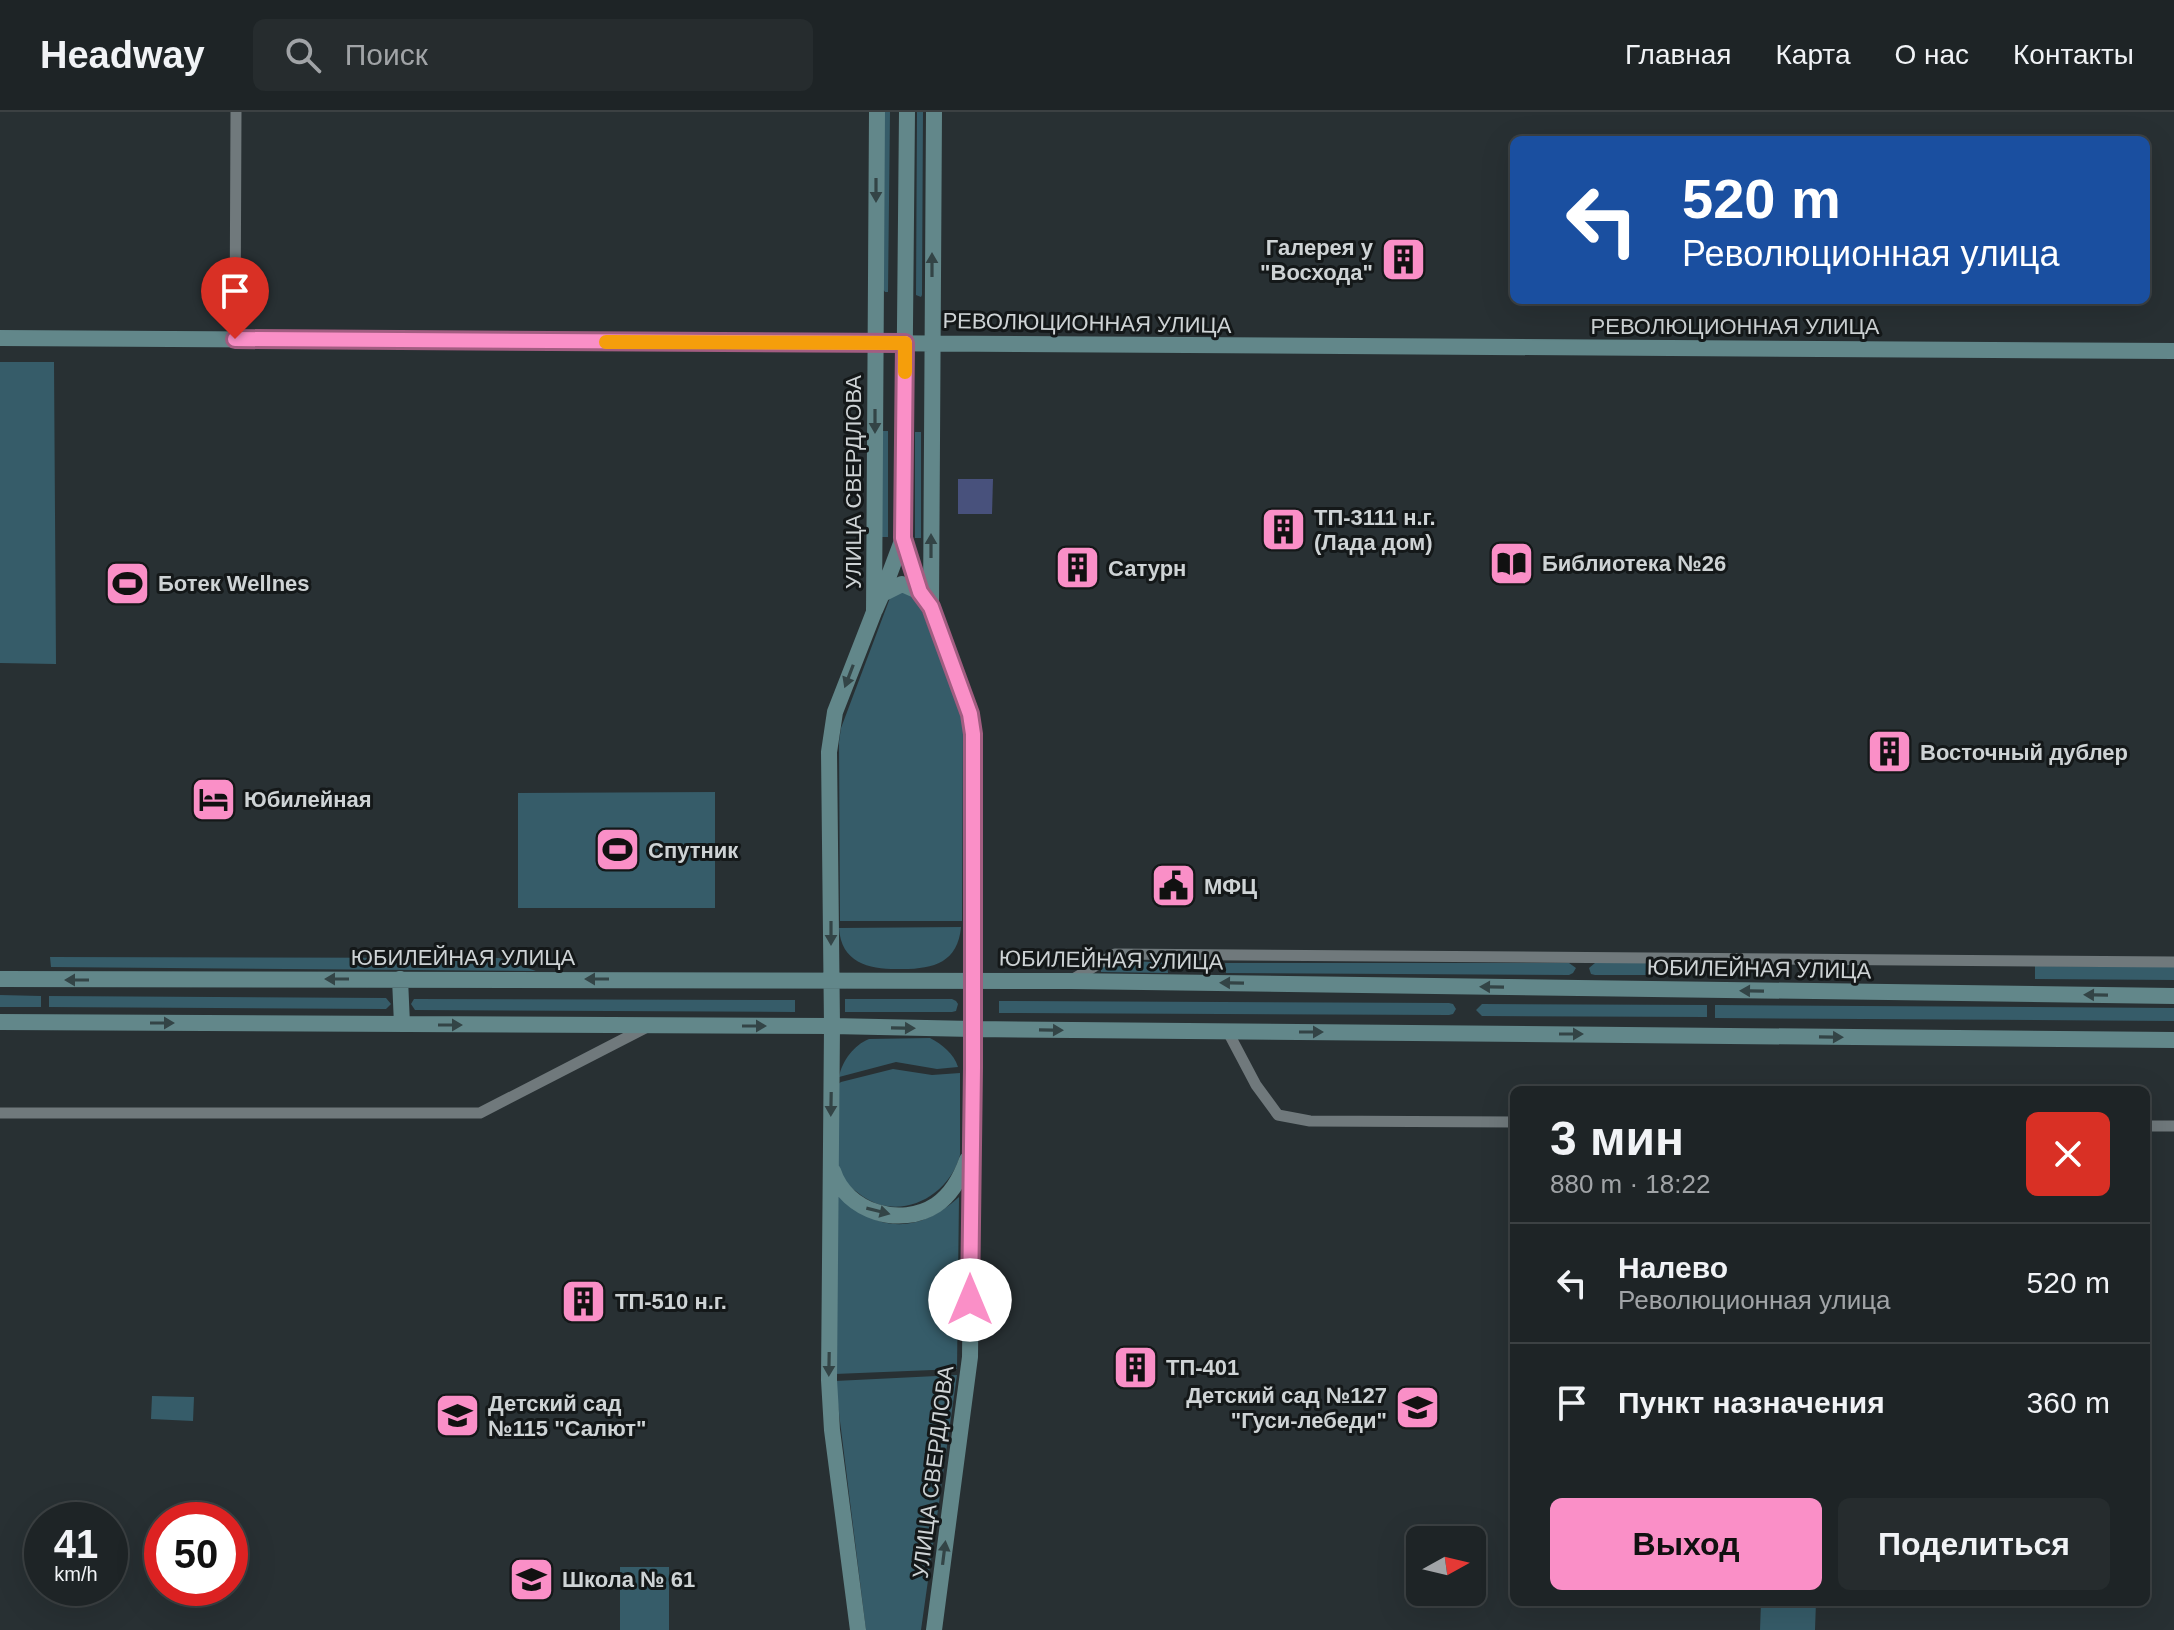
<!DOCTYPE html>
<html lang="ru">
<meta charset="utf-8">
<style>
body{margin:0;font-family:Helvetica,sans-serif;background:#262c2e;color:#f1f3f6;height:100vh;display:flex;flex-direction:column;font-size:30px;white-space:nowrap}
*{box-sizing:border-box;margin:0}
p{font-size:26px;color:#a1a4a7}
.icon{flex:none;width:44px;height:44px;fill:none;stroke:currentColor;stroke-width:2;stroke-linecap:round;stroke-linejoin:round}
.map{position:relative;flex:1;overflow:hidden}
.sheet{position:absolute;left:1510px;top:974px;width:640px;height:520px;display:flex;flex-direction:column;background:#1e2426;border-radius:12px;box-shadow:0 8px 32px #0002,0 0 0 2px #3c4143}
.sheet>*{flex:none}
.banner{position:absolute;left:1510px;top:24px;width:640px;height:168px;border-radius:12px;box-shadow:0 8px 32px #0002,0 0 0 2px #3c4143;background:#1a4fa0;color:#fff;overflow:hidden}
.needle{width:52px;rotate:82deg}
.controls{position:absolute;left:1406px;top:1414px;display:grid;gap:16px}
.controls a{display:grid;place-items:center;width:80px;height:80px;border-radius:12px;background:#1e2426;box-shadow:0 8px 32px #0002,0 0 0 2px #3c4143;font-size:40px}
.speed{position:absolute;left:24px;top:1390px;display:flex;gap:16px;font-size:40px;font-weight:700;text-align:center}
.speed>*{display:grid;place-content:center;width:104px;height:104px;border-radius:50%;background:#1e2426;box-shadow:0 8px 32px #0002,0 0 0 2px #3c4143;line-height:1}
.speed small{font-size:20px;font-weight:400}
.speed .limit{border:12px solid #d22;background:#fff;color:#111}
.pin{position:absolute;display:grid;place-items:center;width:68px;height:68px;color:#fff;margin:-82px -34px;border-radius:50% 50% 50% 0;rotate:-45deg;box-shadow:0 0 8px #0007}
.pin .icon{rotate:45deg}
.me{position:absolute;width:88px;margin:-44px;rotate:0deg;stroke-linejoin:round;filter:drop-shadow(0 0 6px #0008)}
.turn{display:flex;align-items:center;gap:28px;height:168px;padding:0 40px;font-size:36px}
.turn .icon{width:104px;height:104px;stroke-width:2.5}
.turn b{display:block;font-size:56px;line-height:68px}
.round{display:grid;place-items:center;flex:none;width:84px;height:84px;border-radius:12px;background:#262c2e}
.overview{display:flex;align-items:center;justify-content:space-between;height:136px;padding:0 40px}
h1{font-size:48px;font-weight:600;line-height:60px}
.button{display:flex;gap:16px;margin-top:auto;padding:16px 40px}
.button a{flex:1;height:92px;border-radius:12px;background:#fa8fc7;color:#111;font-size:32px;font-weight:600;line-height:92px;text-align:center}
.button a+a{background:#262c2e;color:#f1f3f6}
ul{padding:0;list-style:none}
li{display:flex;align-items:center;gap:24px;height:120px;padding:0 40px;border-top:2px solid #3c4143}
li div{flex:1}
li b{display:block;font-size:30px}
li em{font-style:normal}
header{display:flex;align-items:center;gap:48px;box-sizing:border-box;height:112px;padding:0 40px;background:#1e2426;border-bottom:2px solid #3c4143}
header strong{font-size:38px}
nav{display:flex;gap:44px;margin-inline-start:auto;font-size:28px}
.search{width:560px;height:72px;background:#262c2e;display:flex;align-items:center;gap:20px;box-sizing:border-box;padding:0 28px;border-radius:12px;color:#a1a4a7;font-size:30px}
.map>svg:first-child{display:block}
.green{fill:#365c69}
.water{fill:#48517c}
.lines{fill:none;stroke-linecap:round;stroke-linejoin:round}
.street{stroke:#70797c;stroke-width:11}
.secondary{stroke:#62878a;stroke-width:16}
.oneway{fill:#334446}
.route-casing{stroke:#a25d81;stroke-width:20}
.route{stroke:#fa8fc7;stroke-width:14}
.slow{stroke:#f59e0b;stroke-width:14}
.labels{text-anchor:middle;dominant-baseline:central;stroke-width:6;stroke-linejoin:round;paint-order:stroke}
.poi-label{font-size:22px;font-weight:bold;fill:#ced3d5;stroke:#141819;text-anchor:start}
.street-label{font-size:22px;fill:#ced3d5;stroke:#141819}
</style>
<header>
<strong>Headway</strong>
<div class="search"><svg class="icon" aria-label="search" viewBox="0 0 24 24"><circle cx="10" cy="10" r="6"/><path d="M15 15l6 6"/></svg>Поиск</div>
<nav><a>Главная</a><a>Карта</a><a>О нас</a><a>Контакты</a></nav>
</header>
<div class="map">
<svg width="2174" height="1518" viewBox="0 0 2174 1518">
<rect width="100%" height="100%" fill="#283033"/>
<path class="green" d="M883,0H890L888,180H885L883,177Z
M917,0H923L922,183L921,185L916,183Z
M0,250H54L56,552L0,551Z
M882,319H888V425H882Z
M915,320H921V426H915Z
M893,478L916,483L960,599L963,613L962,809H840L839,630L841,616Z
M715,680V796H518V681Z
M961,815C958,850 934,857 903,857C873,858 841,853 839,816Z
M50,845L499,846L536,859L51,855Z
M1116,848L1167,851L1168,861L1101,860V856Z
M1225,851H1569L1576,856L1573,861L1569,863L1226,861Z
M1595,851H1646V863H1595L1591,862L1589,856Z
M2035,854L2174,855V868L2035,867Z
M0,883L41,884V895H0Z
M49,884L386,886L391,892L386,897L49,895Z
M414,887L795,888V900L415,898L411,892Z
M845,887H952L956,889L958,892L956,899L952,900H845Z
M999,889L1449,891L1453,892L1456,897L1453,902L1449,903L999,901Z
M1482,892L1707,893V905L1482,904L1476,898Z
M1715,893L2174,896V909L1715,906Z
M930,926C942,932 954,942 958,955L937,957L896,950L839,965C842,949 854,933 869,927Z
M893,957L932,963L960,961V1043C948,1088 894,1112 857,1080C849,1074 841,1066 837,1056C835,1049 836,1039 836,1031C835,1012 835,993 834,975L841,970Z
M834,1080C875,1120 916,1124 959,1085L957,1257L835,1262Z
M957,1263L921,1518H866L835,1269Z
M152,1284L194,1285L193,1309L151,1307Z
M620,1455H669V1518H620Z
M1761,1490H1816L1815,1518H1760Z"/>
<path class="water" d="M958,367H993L992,402H958Z"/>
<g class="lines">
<path class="street" d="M235,227L236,0
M1070,869L1115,842L2174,850
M1228,920L1256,973L1278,1003L1310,1009L1514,1010
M0,1001H480L647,915
M2146,1014H2174"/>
<path class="secondary" d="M907,0L903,426L920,480
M934,0L931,495L970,602L973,622V969L970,1245L934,1518
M0,226L2174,239
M882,482L903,426
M875,498L882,482L902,472L920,480L923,484
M0,867L1069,869L2174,884
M400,867L402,912
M0,910L832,914L973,917L2174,928
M833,1059C846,1100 901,1116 936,1093C952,1082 961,1065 967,1048
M858,1518L832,1318L829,1268L832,914L829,640L835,600L874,500L877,0"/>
</g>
<defs><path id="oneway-solid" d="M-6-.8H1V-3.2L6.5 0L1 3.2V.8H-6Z" transform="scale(2)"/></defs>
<g class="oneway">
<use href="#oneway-solid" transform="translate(876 78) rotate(90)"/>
<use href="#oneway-solid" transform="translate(932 153) rotate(-90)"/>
<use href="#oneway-solid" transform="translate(875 309) rotate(90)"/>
<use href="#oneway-solid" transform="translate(931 434) rotate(-90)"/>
<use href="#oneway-solid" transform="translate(849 564) rotate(111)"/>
<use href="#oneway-solid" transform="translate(831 821) rotate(90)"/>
<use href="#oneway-solid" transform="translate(337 867) rotate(180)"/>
<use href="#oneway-solid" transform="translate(597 867) rotate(-180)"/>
<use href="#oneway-solid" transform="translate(77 868) rotate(-180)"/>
<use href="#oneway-solid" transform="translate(1232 871) rotate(-179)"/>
<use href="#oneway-solid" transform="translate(1492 875) rotate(-179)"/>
<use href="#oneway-solid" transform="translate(1752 879) rotate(-179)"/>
<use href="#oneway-solid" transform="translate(2096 883) rotate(-179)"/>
<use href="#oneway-solid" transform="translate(162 911)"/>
<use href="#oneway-solid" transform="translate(450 913)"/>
<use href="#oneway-solid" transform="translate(754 914)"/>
<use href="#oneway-solid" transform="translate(903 916) rotate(1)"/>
<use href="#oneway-solid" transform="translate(1051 918) rotate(1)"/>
<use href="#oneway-solid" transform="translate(1311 920)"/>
<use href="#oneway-solid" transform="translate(1571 922)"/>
<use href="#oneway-solid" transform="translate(1831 925) rotate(1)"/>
<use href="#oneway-solid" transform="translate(831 992) rotate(91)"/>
<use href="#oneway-solid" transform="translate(878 1099) rotate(14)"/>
<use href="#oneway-solid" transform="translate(829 1252) rotate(91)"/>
<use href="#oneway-solid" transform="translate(944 1441) rotate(-83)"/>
</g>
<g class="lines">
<defs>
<path id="route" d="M235,227L905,231L903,426L920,480L931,495L970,602L973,622V956L970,1188"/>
</defs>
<use href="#route" class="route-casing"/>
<use href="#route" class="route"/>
<path class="slow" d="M606,230L905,231V260"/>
</g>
<defs>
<symbol id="building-square" viewBox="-11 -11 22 22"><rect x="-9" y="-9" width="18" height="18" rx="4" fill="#fa8fc7" stroke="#141819"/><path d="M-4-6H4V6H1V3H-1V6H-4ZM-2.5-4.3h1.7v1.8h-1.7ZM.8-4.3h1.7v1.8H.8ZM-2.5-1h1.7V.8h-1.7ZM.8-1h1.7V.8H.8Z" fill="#111"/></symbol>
<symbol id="library-square" viewBox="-11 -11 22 22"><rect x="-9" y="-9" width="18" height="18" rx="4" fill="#fa8fc7" stroke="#141819"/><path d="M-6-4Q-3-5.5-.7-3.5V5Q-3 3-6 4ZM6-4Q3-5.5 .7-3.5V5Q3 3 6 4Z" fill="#111"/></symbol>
<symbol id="stadium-square" viewBox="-11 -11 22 22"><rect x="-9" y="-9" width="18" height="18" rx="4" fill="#fa8fc7" stroke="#141819"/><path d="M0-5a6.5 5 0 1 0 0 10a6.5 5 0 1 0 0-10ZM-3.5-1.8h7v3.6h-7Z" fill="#111"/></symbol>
<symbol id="hotel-square" viewBox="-11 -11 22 22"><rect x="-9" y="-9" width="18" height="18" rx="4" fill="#fa8fc7" stroke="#141819"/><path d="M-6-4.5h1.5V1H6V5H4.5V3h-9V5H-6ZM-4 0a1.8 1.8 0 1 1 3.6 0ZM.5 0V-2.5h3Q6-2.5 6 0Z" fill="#111"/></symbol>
<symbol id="civic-square" viewBox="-11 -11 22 22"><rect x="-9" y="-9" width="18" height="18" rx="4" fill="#fa8fc7" stroke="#141819"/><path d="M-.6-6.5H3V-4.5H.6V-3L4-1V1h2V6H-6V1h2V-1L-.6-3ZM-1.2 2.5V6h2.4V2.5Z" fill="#111"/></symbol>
<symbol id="school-square" viewBox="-11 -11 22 22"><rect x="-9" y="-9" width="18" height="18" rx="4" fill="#fa8fc7" stroke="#141819"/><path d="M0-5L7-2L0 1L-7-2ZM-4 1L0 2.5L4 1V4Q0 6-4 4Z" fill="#111"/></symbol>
</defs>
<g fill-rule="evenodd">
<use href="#building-square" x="1378" y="122" width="51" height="51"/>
<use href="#building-square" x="1258" y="392" width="51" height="51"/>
<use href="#library-square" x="1486" y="426" width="51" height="51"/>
<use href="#building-square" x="1052" y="430" width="51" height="51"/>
<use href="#stadium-square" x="102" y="446" width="51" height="51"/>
<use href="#building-square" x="1864" y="614" width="51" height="51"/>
<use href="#hotel-square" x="188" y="662" width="51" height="51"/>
<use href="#stadium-square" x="592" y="712" width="51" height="51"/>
<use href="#civic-square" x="1148" y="748" width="51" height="51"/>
<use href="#building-square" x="558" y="1164" width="51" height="51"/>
<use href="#building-square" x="1110" y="1230" width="51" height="51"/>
<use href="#school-square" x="1392" y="1270" width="51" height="51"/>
<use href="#school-square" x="432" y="1278" width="51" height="51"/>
<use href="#school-square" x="506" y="1442" width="51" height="51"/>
</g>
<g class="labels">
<g class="poi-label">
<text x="1373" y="135" text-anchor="end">Галерея у<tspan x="1373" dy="25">"Восхода"</tspan></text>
<text x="1314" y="405">ТП-3111 н.г.<tspan x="1314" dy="25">(Лада дом)</tspan></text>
<text x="1542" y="451">Библиотека №26</text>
<text x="1108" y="456">Сатурн</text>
<text x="158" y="471">Ботек Wellnes</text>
<text x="1920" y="640">Восточный дублер</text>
<text x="244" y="687">Юбилейная</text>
<text x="648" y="738">Спутник</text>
<text x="1204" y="774">МФЦ</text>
<text x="615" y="1189">ТП-510 н.г.</text>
<text x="1166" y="1255">ТП-401</text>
<text x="1387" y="1283" text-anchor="end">Детский сад №127<tspan x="1387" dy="25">"Гуси-лебеди"</tspan></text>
<text x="488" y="1291">Детский сад<tspan x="488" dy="25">№115 "Салют"</tspan></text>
<text x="562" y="1467">Школа № 61</text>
</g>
<g class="street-label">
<text transform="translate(1087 211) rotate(1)">РЕВОЛЮЦИОННАЯ УЛИЦА</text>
<text x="1735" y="214">РЕВОЛЮЦИОННАЯ УЛИЦА</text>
<text transform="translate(853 370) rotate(-90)">УЛИЦА СВЕРДЛОВА</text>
<text x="463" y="845">ЮБИЛЕЙНАЯ УЛИЦА</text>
<text transform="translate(1111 848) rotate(1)">ЮБИЛЕЙНАЯ УЛИЦА</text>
<text transform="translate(1759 857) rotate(1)">ЮБИЛЕЙНАЯ УЛИЦА</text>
<text transform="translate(933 1360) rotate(-83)">УЛИЦА СВЕРДЛОВА</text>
</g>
</g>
</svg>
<div class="controls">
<a><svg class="needle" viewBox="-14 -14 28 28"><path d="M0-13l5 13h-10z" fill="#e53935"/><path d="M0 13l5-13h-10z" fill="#a1a4a7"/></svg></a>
</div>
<div class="speed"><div>41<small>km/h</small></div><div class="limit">50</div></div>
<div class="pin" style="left:235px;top:227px;background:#d93025"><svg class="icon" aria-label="arrive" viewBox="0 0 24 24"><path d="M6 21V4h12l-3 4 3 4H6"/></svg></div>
<svg class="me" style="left:970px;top:1188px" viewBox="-20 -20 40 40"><circle r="19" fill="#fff"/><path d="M0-13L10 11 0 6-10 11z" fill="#fa8fc7"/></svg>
<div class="banner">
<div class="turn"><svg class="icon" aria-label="left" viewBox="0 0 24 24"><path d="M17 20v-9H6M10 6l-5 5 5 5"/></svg><div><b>520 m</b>Революционная улица</div></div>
</div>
<section class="sheet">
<div class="overview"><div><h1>3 мин</h1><p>880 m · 18:22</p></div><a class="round" style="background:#d93025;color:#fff"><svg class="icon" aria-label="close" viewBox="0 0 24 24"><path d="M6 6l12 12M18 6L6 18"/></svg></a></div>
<ul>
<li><svg class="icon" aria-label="left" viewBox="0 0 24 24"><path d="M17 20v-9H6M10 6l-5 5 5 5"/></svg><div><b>Налево</b><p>Революционная улица</p></div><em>520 m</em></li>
<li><svg class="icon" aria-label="arrive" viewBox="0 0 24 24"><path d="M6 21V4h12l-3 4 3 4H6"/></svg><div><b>Пункт назначения</b></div><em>360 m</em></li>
</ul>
<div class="button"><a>Выход</a><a>Поделиться</a></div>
</section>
</div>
